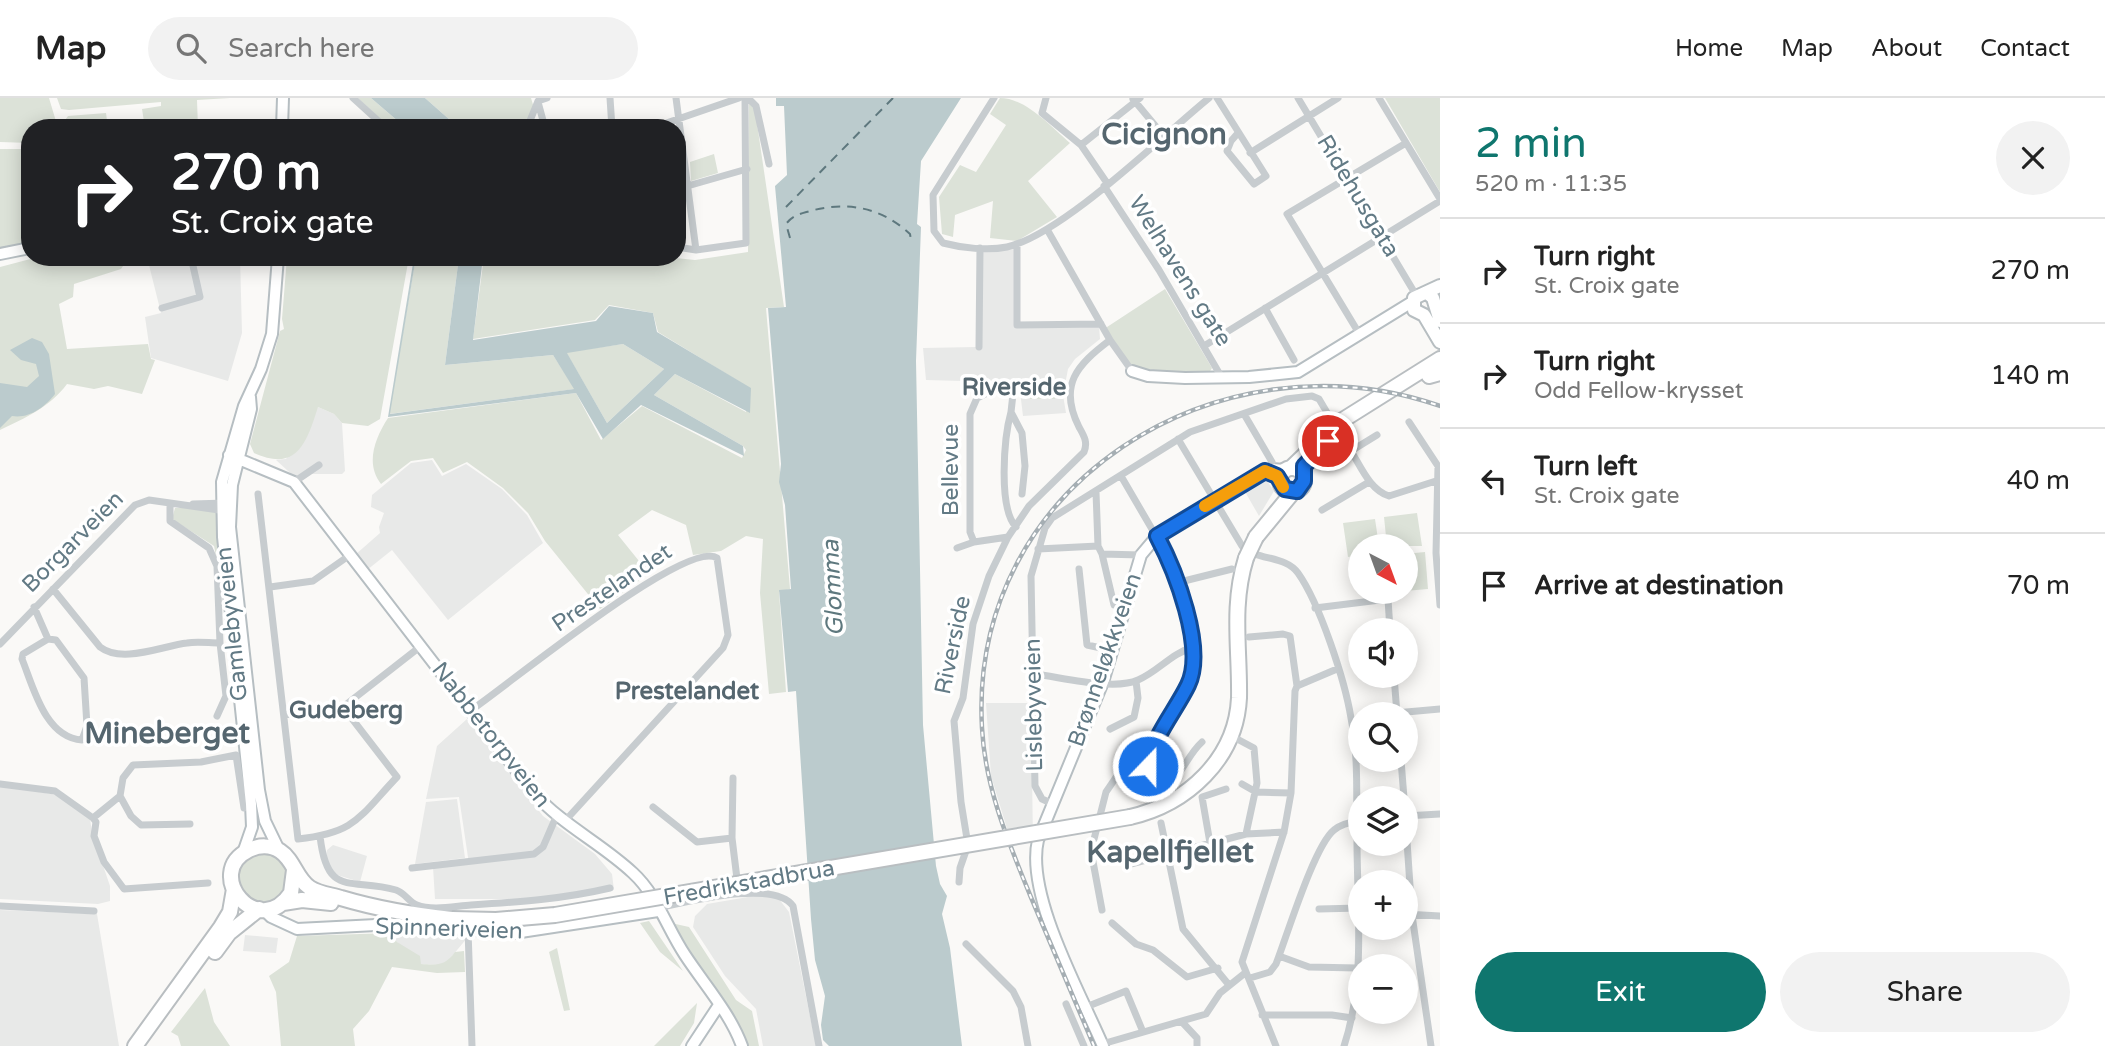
<!DOCTYPE html>
<meta charset="utf-8">
<style>
body{margin:0;font-family:"Varela Round",sans-serif;background:#f2f2f2;color:#222;height:100vh;display:flex;flex-direction:column;font-size:26px;white-space:nowrap}
*{box-sizing:border-box;margin:0}
p{font-size:23px;color:#767676}
.icon{flex:none;width:38px;height:38px;fill:none;stroke:currentColor;stroke-width:2;stroke-linecap:round;stroke-linejoin:round}
.map{position:relative;flex:1;overflow:hidden}
.sheet{display:flex;flex-direction:column;background:#fff;width:665px}
.sheet>*{flex:none}
.hud{position:absolute;left:21px;top:21px;width:665px;height:147px;border-radius:28px;box-shadow:0 4px 18px #0003;background:#202124;color:#fff;overflow:hidden}
.needle{width:46px;rotate:139deg}
.tools{position:absolute;left:1348px;top:436px;display:grid;gap:14px}
.tools a{display:grid;place-items:center;width:70px;height:70px;border-radius:50%;background:#fff;box-shadow:0 4px 18px #0003;font-size:35px}
.pin{position:absolute;display:grid;place-items:center;width:60px;height:60px;color:#fff;margin:-30px;border:4px solid #fff;border-radius:50%;box-shadow:0 2px 7px #0007}
.me{position:absolute;width:77px;margin:-38px;rotate:22deg;stroke-linejoin:round;filter:drop-shadow(0 0 5px #0008)}
.turn{display:flex;align-items:center;gap:24px;height:147px;padding:0 35px;font-size:32px}
.turn .icon{width:91px;height:91px;stroke-width:2.5}
.turn b{display:block;font-size:49px;line-height:60px}
.round{display:grid;place-items:center;flex:none;width:74px;height:74px;border-radius:37px;background:#f2f2f2}
.headline{display:flex;align-items:center;justify-content:space-between;height:119px;padding:0 35px}
h1{font-size:42px;font-weight:600;line-height:52px;color:#0f766e}
.button{display:flex;gap:14px;margin-top:auto;padding:14px 35px}
.button a{flex:1;height:80px;border-radius:42px;background:#0f766e;color:#fff;font-size:28px;font-weight:600;line-height:80px;text-align:center}
.button a+a{background:#f2f2f2;color:#222}
ul{padding:0;list-style:none}
li{display:flex;align-items:center;gap:21px;height:105px;padding:0 35px;border-top:2px solid #e0e0e0}
li div{flex:1}
li b{display:block;font-size:26px}
li em{font-style:normal}
header{display:flex;align-items:center;gap:42px;box-sizing:border-box;height:98px;padding:0 35px;background:#fff;border-bottom:2px solid #e0e0e0}
header strong{font-size:33px}
nav{display:flex;gap:38px;margin-inline-start:auto;font-size:24px}
.search{width:490px;height:63px;background:#f2f2f2;display:flex;align-items:center;gap:18px;box-sizing:border-box;padding:0 24px;border-radius:38px;color:#767676;font-size:26px}
main{display:flex;flex:1;min-height:0}
.map>svg:first-child{display:block}
.built{fill:#e8e9e8}
.green{fill:#dce2d8}
.water{fill:#bbcbcd;fill-rule:evenodd}
.lines{fill:none;stroke-linecap:round;stroke-linejoin:round}
.ferry{stroke:#5e787e;stroke-width:2;stroke-dasharray:9 7;stroke-linecap:butt}
.secondary-casing{stroke:#b6bec2;stroke-width:14}
.primary-casing{stroke:#b7bec1;stroke-width:16}
.highway-casing{stroke:#b9bec1;stroke-width:18}
.street{stroke:#c7cccf;stroke-width:7}
.secondary{stroke:#fff;stroke-width:10}
.primary{stroke:#fff;stroke-width:12}
.highway{stroke:#fff;stroke-width:14}
.rail-casing{stroke:#a5aeb3;stroke-width:4.5}
.rail{stroke:#fff;stroke-width:2;stroke-dasharray:5;stroke-linecap:butt}
.highway-bridge-casing{stroke:#b9bec1;stroke-width:18;stroke-linecap:butt}
.highway-bridge{stroke:#fff;stroke-width:14}
.route-casing{stroke:#114b97;stroke-width:18}
.route{stroke:#1a73e8;stroke-width:12}
.slow{stroke:#f59e0b;stroke-width:12}
.labels{text-anchor:middle;dominant-baseline:central;stroke-width:7;stroke-linejoin:round;paint-order:stroke}
.street-label{font-size:23px;fill:#627a85;stroke:#fff}
.neighbourhood-label{font-size:24px;font-weight:bold;fill:#55666f;stroke:#fff}
.water-label{font-size:24px;font-style:italic;fill:#5e787e;stroke:#fff}
.district-label{font-size:30px;font-weight:bold;fill:#55666f;stroke:#fff}
</style>
<header>
<strong>Map</strong>
<div class="search"><svg class="icon" aria-label="search" viewBox="0 0 24 24"><circle cx="10" cy="10" r="6"/><path d="M15 15l6 6"/></svg>Search here</div>
<nav><a>Home</a><a>Map</a><a>About</a><a>Contact</a></nav>
</header>
<main>
<div class="map">
<svg width="1440" height="948" viewBox="0 0 1440 948">
<rect width="100%" height="100%" fill="#faf9f7"/>
<path class="built" d="M1016,151L1015,227L1099,228L1100,241L1075,261L1068,271L1063,297L1066,315L1023,318L1019,285L994,289L977,296L962,283L926,282L923,250L976,249L978,153Z
M147,159H240L242,235L228,283L151,260L145,219L161,215Z
M318,309L334,316L342,325L345,373L342,376H308L300,384L276,362L286,361Z
M432,362L442,378L466,366L502,391L527,417L543,445L448,522L392,452L367,472L355,457L380,435L379,429L384,415L371,409L372,397L411,365Z
M1265,380L1274,393L1259,418L1244,392Z
M986,605H1031L1033,744L1012,747L991,678Z
M467,621L543,718L595,756L612,776L614,792L524,801H435L433,769L469,766L459,699L426,701L437,648Z
M0,688L58,697L90,720L92,735L110,788V803L98,806L0,801Z
M457,701L465,760L415,766L426,704Z
M333,747L367,758L360,784L334,776L326,762L327,752Z
M766,796L779,801L789,814L816,948H763L756,911L725,878L693,829L695,818L707,806Z
M0,812L97,816L119,948H0Z
M392,835L438,838L468,839L447,864L438,867L421,866L397,844Z
M245,837L278,840L276,855L243,853Z"/>
<path class="green" d="M0,0H49L58,30H30V45L0,44Z
M57,0H230L197,2L198,30H145L142,11L161,8V4L69,12L61,11Z
M358,0H371L406,30H390Z
M425,0H531L534,10L526,30H459Z
M1000,0C1026,0 1051,29 1070,45L1028,83L1057,119L1017,143L990,140L993,103L955,117L953,139L942,136L939,99L960,67L976,74L1006,27L990,16Z
M1385,0H1440V94Z
M749,5L755,12L784,209L766,210L790,491L779,494L786,594L769,596L760,495L763,441L746,438L721,453L693,457L686,427L652,412L618,437L639,463L658,469L600,511L545,443L528,415L503,390L467,364L443,375L433,360L411,363L381,386C365,366 375,340 388,320L576,295L601,342L642,308L742,360L746,352L743,348L654,297L675,276L746,314L748,289L658,234L653,215L609,207L595,222L473,241L484,159H666L695,162L748,154Z
M106,15L108,30H64L63,25L68,18Z
M0,51H30V146L0,152Z
M714,56L718,75L691,83L690,64Z
M38,159H129L121,171L74,186L73,199L59,206L67,251L148,246L151,261L155,262L142,296L108,288L94,291L67,286C50,309 25,320 0,332V169Z
M287,159H409L380,321L368,328L342,325L334,316L318,309C307,343 298,375 254,355L250,346L280,233L284,231L282,221Z
M416,159H459L445,267L553,257L575,291L389,316Z
M1165,191L1212,270L1209,275L1150,276L1128,268L1104,231Z
M623,246L664,271L607,325L566,254Z
M1054,282L1055,301H1030L1029,283Z
M217,409L222,467H218L214,448L172,421L175,410Z
M1417,415L1422,448H1387L1384,419Z
M1375,421L1379,448H1360V457L1348,459L1343,425Z
M1425,454L1428,491L1405,493V456Z
M265,751L287,765L288,791C271,807 261,808 241,796C235,764 235,764 265,751Z
M649,823L683,873L660,854L640,825Z
M671,825L689,829L736,902L752,913L759,948H745Z
M392,835L397,844L420,858L421,866C437,867 445,868 455,854L464,853L465,874L437,875L392,869L369,913L353,931L355,948H281L276,894L269,878L289,864L297,838Z
M557,850L570,912L564,913L549,854Z
M205,890L214,924L230,948H181L178,938L171,934Z
M697,905L694,925L680,948H654Z"/>
<path class="water" d="M371,0H425L459,30H406Z
M776,0H961L921,63L917,126L921,129L916,263L923,627L936,768L940,786L947,798L942,816L950,850L962,948H829L823,942L821,927L825,898L815,862L811,821L796,593L788,594L779,492L791,491L785,407L779,384L781,366L768,210L786,209L775,88L787,77L784,8H776Z
M414,159H416L390,316L574,291L553,257L445,267L459,159H483L473,242L596,223L609,208L653,215L657,234L751,290L750,315L675,276L654,297L743,348L744,358L641,307L603,341L576,295L388,319ZM623,246L664,271L607,325L567,255Z
M32,240L42,244L49,256L55,296C45,309 29,321 12,318L0,330V285L27,289L39,278L36,266L21,262L10,252Z"/>
<g class="lines">
<path class="ferry" d="M786,109L893,0
M790,140L786,126C793,117 800,116 810,113C847,103 881,109 910,136L911,142"/>
<defs>
<path id="secondary" d="M282,30L283,0
M0,156L30,150
M1132,273L1148,278L1185,280L1249,279L1298,274L1412,204
M250,299L251,311L232,387L230,429L259,692L265,723L279,752
M229,357L294,384L533,694C562,727 601,745 633,775C657,797 667,830 685,857C704,886 730,915 742,948
M1265,373L1280,382
M243,755L252,729L251,706L223,439L222,384L244,308L261,271L272,236L278,159
M264,812L271,819L297,831L396,826L514,835L658,813
M692,948L719,907
M1103,948C1081,896 1025,797 1038,742L1103,584L1141,457L1157,438L1263,374L1272,371L1285,372"/>
<path id="primary" d="M1427,195L1433,200L1440,223
M1424,217L1414,212V200L1440,188
M1424,217L1440,244"/>
<path id="highway" d="M1429,278L1440,275
M1291,370L1338,325L1440,261
M1280 382a12 12 0 1 1 24 0a12 12 0 1 1-24 0Z
M1256,439L1293,394
M1130,719C1187,706 1236,661 1239,600C1240,552 1231,508 1246,460
M294,772L291,795C258,844 202,775 249,752C259,747 271,747 280,753C294,762 296,781 310,790C319,796 332,797 341,800C378,811 414,817 452,821
M283,805L302,802L331,805
M215,854L229,835L259,811
M135,948L221,829L230,814L234,791"/>
</defs>
<use href="#secondary" class="secondary-casing"/>
<use href="#primary" class="primary-casing"/>
<use href="#highway" class="highway-casing"/>
<path class="street" d="M353,0L386,30
M610,0L612,30
M676,0L696,152
M748,0L756,8L769,66
M994,0L933,97L934,133L943,145C962,150 988,153 1007,149C1063,136 1161,39 1209,0
M1046,0L1042,15L1081,47L1107,85
M1217,0L1266,78L1254,86L1227,53L1231,43L1238,35
M1298,0L1416,197
M1379,0L1440,101
M1133,1L1163,37
M538,4L545,30
M527,30L538,3L547,0
M652,30L739,0
M1081,47L1140,0
M1250,55L1338,0
M1104,88L1159,172L1222,280
M677,91L747,71
M1048,133L1110,242L1132,273
M1017,146V227L1101,226
M677,149L696,152L746,145L745,0
M162,210L200,199L191,159
M1265,210L1294,262
M1360,237L1287,116L1406,45
M1204,248L1440,103
M979,249L980,150
M1011,314C1004,339 998,410 1016,429
M1244,316L1272,364
M1409,324L1438,368L1436,455L1440,507
M1377,337L1351,353C1361,369 1370,392 1389,398L1439,382
M1178,341L1242,448C1257,463 1285,457 1298,475C1320,506 1345,583 1351,620C1359,659 1356,702 1357,742C1357,810 1366,882 1344,948
M1121,378L1163,450L1195,556L1189,586L1149,664L1153,691C1180,688 1184,660 1202,644
M294,384L319,367
M1096,394L1098,448L1102,456
M258,396L298,741C356,735 359,719 397,679L343,609
M170,405V423L209,450L217,468L220,545L226,598L217,618
M193,406L226,405
M1322,412L1369,384
M974,444L970,434V316L977,300L1003,287H1014L1011,314L1022,335L1025,368L1022,396
M957,450L974,444L1008,439
M1038,451L1098,448
M1079,471L1087,547L1101,550L1115,545
M1176,485L1232,471
M270,489L313,483L350,457
M53,491L100,549C122,566 162,548 187,545C197,543 209,545 220,545
M1114,507L1102,456L1141,457
M34,509L48,541
M1315,510L1388,501L1390,532
M1249,539L1283,536L1290,538L1297,588
M48,541L56,542L84,580L87,628L82,642C45,640 33,588 22,561L23,556Z
M0,546L135,407L149,402L226,413
M1034,576C1061,579 1114,593 1138,582C1159,573 1171,555 1194,549
M1394,578L1397,616
M470,613C506,589 686,440 717,460L728,537L723,550L564,724
M1384,616L1440,611
M284,617L343,609L421,548
M1110,631L1134,619L1138,600L1136,583
M1239,642L1254,650L1257,685L1246,736
M1401,662L1404,700
M733,680L732,740L738,789
M0,686L55,693L93,720L96,724L94,738L104,764L124,791L208,785
M1242,686L1256,694L1291,695
M120,698L131,718L141,727L190,726
M1053,706L1042,701L1035,688L1031,478L1045,430L1052,420L1190,334L1286,301L1312,298L1319,301L1332,323
M653,709L697,744L732,740
M1405,714L1412,817L1431,948
M1405,718L1440,716
M93,720L120,698L123,680L133,667L201,664L236,657L244,710
M1161,725L1183,831L1229,887
M320,738C327,801 351,779 396,792C405,795 409,804 417,807C432,813 455,808 471,807C519,804 563,801 610,790
M1210,745L1202,699L1226,691
M1127,767L1246,736L1284,734
M412,770L534,756L543,749L556,719
M959,784L960,770L968,747L961,704L954,623L963,600L973,526L989,478L1008,439L1029,408L1084,354C1088,344 1084,338 1079,329C1058,287 1077,267 1110,242
M0,808L94,813
M658,810C687,804 774,781 793,808L819,948
M1319,811L1360,810
M1102,812L1091,753L1106,694L1121,672L1149,664
M1405,816L1440,818
M1112,825L1136,846L1153,852L1187,879L1218,870
M468,832L472,948
M966,846L1013,893L1021,909L1028,948
M1279,858L1309,869L1357,870
M1250,880L1270,874L1276,866C1287,838 1314,748 1334,732C1341,726 1351,724 1359,723
M1066,906L1084,948
M1086,909L1126,893L1143,934
M1262,917H1332L1352,920
M1182,924L1197,940V948
M1102,946L1206,916L1220,895L1245,875
M1276,948L1242,864L1284,734L1291,695L1295,593L1297,588L1337,571"/>
<use href="#secondary" class="secondary"/>
<use href="#primary" class="primary"/>
<use href="#highway" class="highway"/>
<defs>
<path id="rail" d="M1094,948C1073,898 1051,847 1030,797C1008,743 985,689 982,630C968,386 1219,231 1440,308"/>
</defs>
<use href="#rail" class="rail-casing"/>
<use href="#rail" class="rail"/>
<defs>
<path id="highway-bridge" d="M1246,460L1256,439
M452,821L496,822L555,817L1130,719"/>
</defs>
<use href="#highway-bridge" class="highway-bridge-casing"/>
<use href="#highway-bridge" class="highway-bridge"/>
</g>
<g class="lines">
<defs>
<path id="route" d="M1148,668C1152,640 1176,612 1188,587C1206,550 1175,472 1157,438L1265,373L1277,378L1285,391L1297,393L1304,383V368L1328,343"/>
</defs>
<use href="#route" class="route-casing"/>
<use href="#route" class="route"/>
<path class="slow" d="M1205,408L1265,373L1277,378L1283,389"/>
</g>
<g class="labels">
<g class="street-label">
<text transform="translate(1358 98) rotate(59)">Ridehusgata</text>
<text transform="translate(1180 173) rotate(58)">Welhavens gate</text>
<text transform="translate(951 372) rotate(-90)">Bellevue</text>
<text transform="translate(73 444) rotate(-45)">Borgarveien</text>
<text transform="translate(612 490) rotate(-34)">Prestelandet</text>
<text transform="translate(232 526) rotate(-96)">Gamlebyveien</text>
<text transform="translate(953 547) rotate(-78)">Riverside</text>
<text transform="translate(1105 562) rotate(-71)">Brønneløkkveien</text>
<text transform="translate(1034 607) rotate(-91)">Lislebyveien</text>
<text transform="translate(491 637) rotate(52)">Nabbetorpveien</text>
<text transform="translate(749 785) rotate(-10)">Fredrikstadbrua</text>
<text transform="translate(449 831) rotate(2)">Spinneriveien</text>
</g>
<g class="neighbourhood-label">
<text x="1014" y="289">Riverside</text>
<text x="687" y="593">Prestelandet</text>
<text x="346" y="612">Gudeberg</text>
</g>
<g class="water-label">
<text transform="translate(833 490) rotate(-93)">Glomma</text>
</g>
<g class="district-label">
<text x="1164" y="36">Cicignon</text>
<text x="167" y="635">Mineberget</text>
<text x="1170" y="754">Kapellfjellet</text>
</g>
</g>
</svg>
<div class="tools">
<a><svg class="needle" viewBox="-14 -14 28 28"><path d="M0-13l5 13h-10z" fill="#e53935"/><path d="M0 13l5-13h-10z" fill="#767676"/></svg></a>
<a><svg class="icon" aria-label="sound" viewBox="0 0 24 24"><path d="M4 9h4l5-4v14l-5-4H4zM17 9q2 3 0 6"/></svg></a>
<a><svg class="icon" aria-label="search" viewBox="0 0 24 24"><circle cx="10" cy="10" r="6"/><path d="M15 15l6 6"/></svg></a>
<a><svg class="icon" aria-label="layers" viewBox="0 0 24 24"><path d="M12 4l9 5-9 5-9-5zM3 14l9 5 9-5"/></svg></a>
<a>+</a>
<a>−</a>
</div>
<div class="pin" style="left:1328px;top:343px;background:#d93025"><svg class="icon" aria-label="arrive" viewBox="0 0 24 24"><path d="M6 21V4h12l-3 4 3 4H6"/></svg></div>
<svg class="me" style="left:1148px;top:668px" viewBox="-20 -20 40 40"><circle r="17" fill="#1a73e8" stroke="#fff" stroke-width="3"/><path d="M0-11L8 9 0 5-8 9z" fill="#fff"/></svg>
<div class="hud">
<div class="turn"><svg class="icon" aria-label="right" viewBox="0 0 24 24"><path d="M7 20v-9h11M14 6l5 5-5 5"/></svg><div><b>270 m</b>St. Croix gate</div></div>
</div>
</div>
<section class="sheet">
<div class="headline"><div><h1>2 min</h1><p>520 m · 11:35</p></div><a class="round"><svg class="icon" aria-label="close" viewBox="0 0 24 24"><path d="M6 6l12 12M18 6L6 18"/></svg></a></div>
<ul>
<li><svg class="icon" aria-label="right" viewBox="0 0 24 24"><path d="M7 20v-9h11M14 6l5 5-5 5"/></svg><div><b>Turn right</b><p>St. Croix gate</p></div><em>270 m</em></li>
<li><svg class="icon" aria-label="right" viewBox="0 0 24 24"><path d="M7 20v-9h11M14 6l5 5-5 5"/></svg><div><b>Turn right</b><p>Odd Fellow-krysset</p></div><em>140 m</em></li>
<li><svg class="icon" aria-label="left" viewBox="0 0 24 24"><path d="M17 20v-9H6M10 6l-5 5 5 5"/></svg><div><b>Turn left</b><p>St. Croix gate</p></div><em>40 m</em></li>
<li><svg class="icon" aria-label="arrive" viewBox="0 0 24 24"><path d="M6 21V4h12l-3 4 3 4H6"/></svg><div><b>Arrive at destination</b></div><em>70 m</em></li>
</ul>
<div class="button"><a>Exit</a><a>Share</a></div>
</section>
</main>
